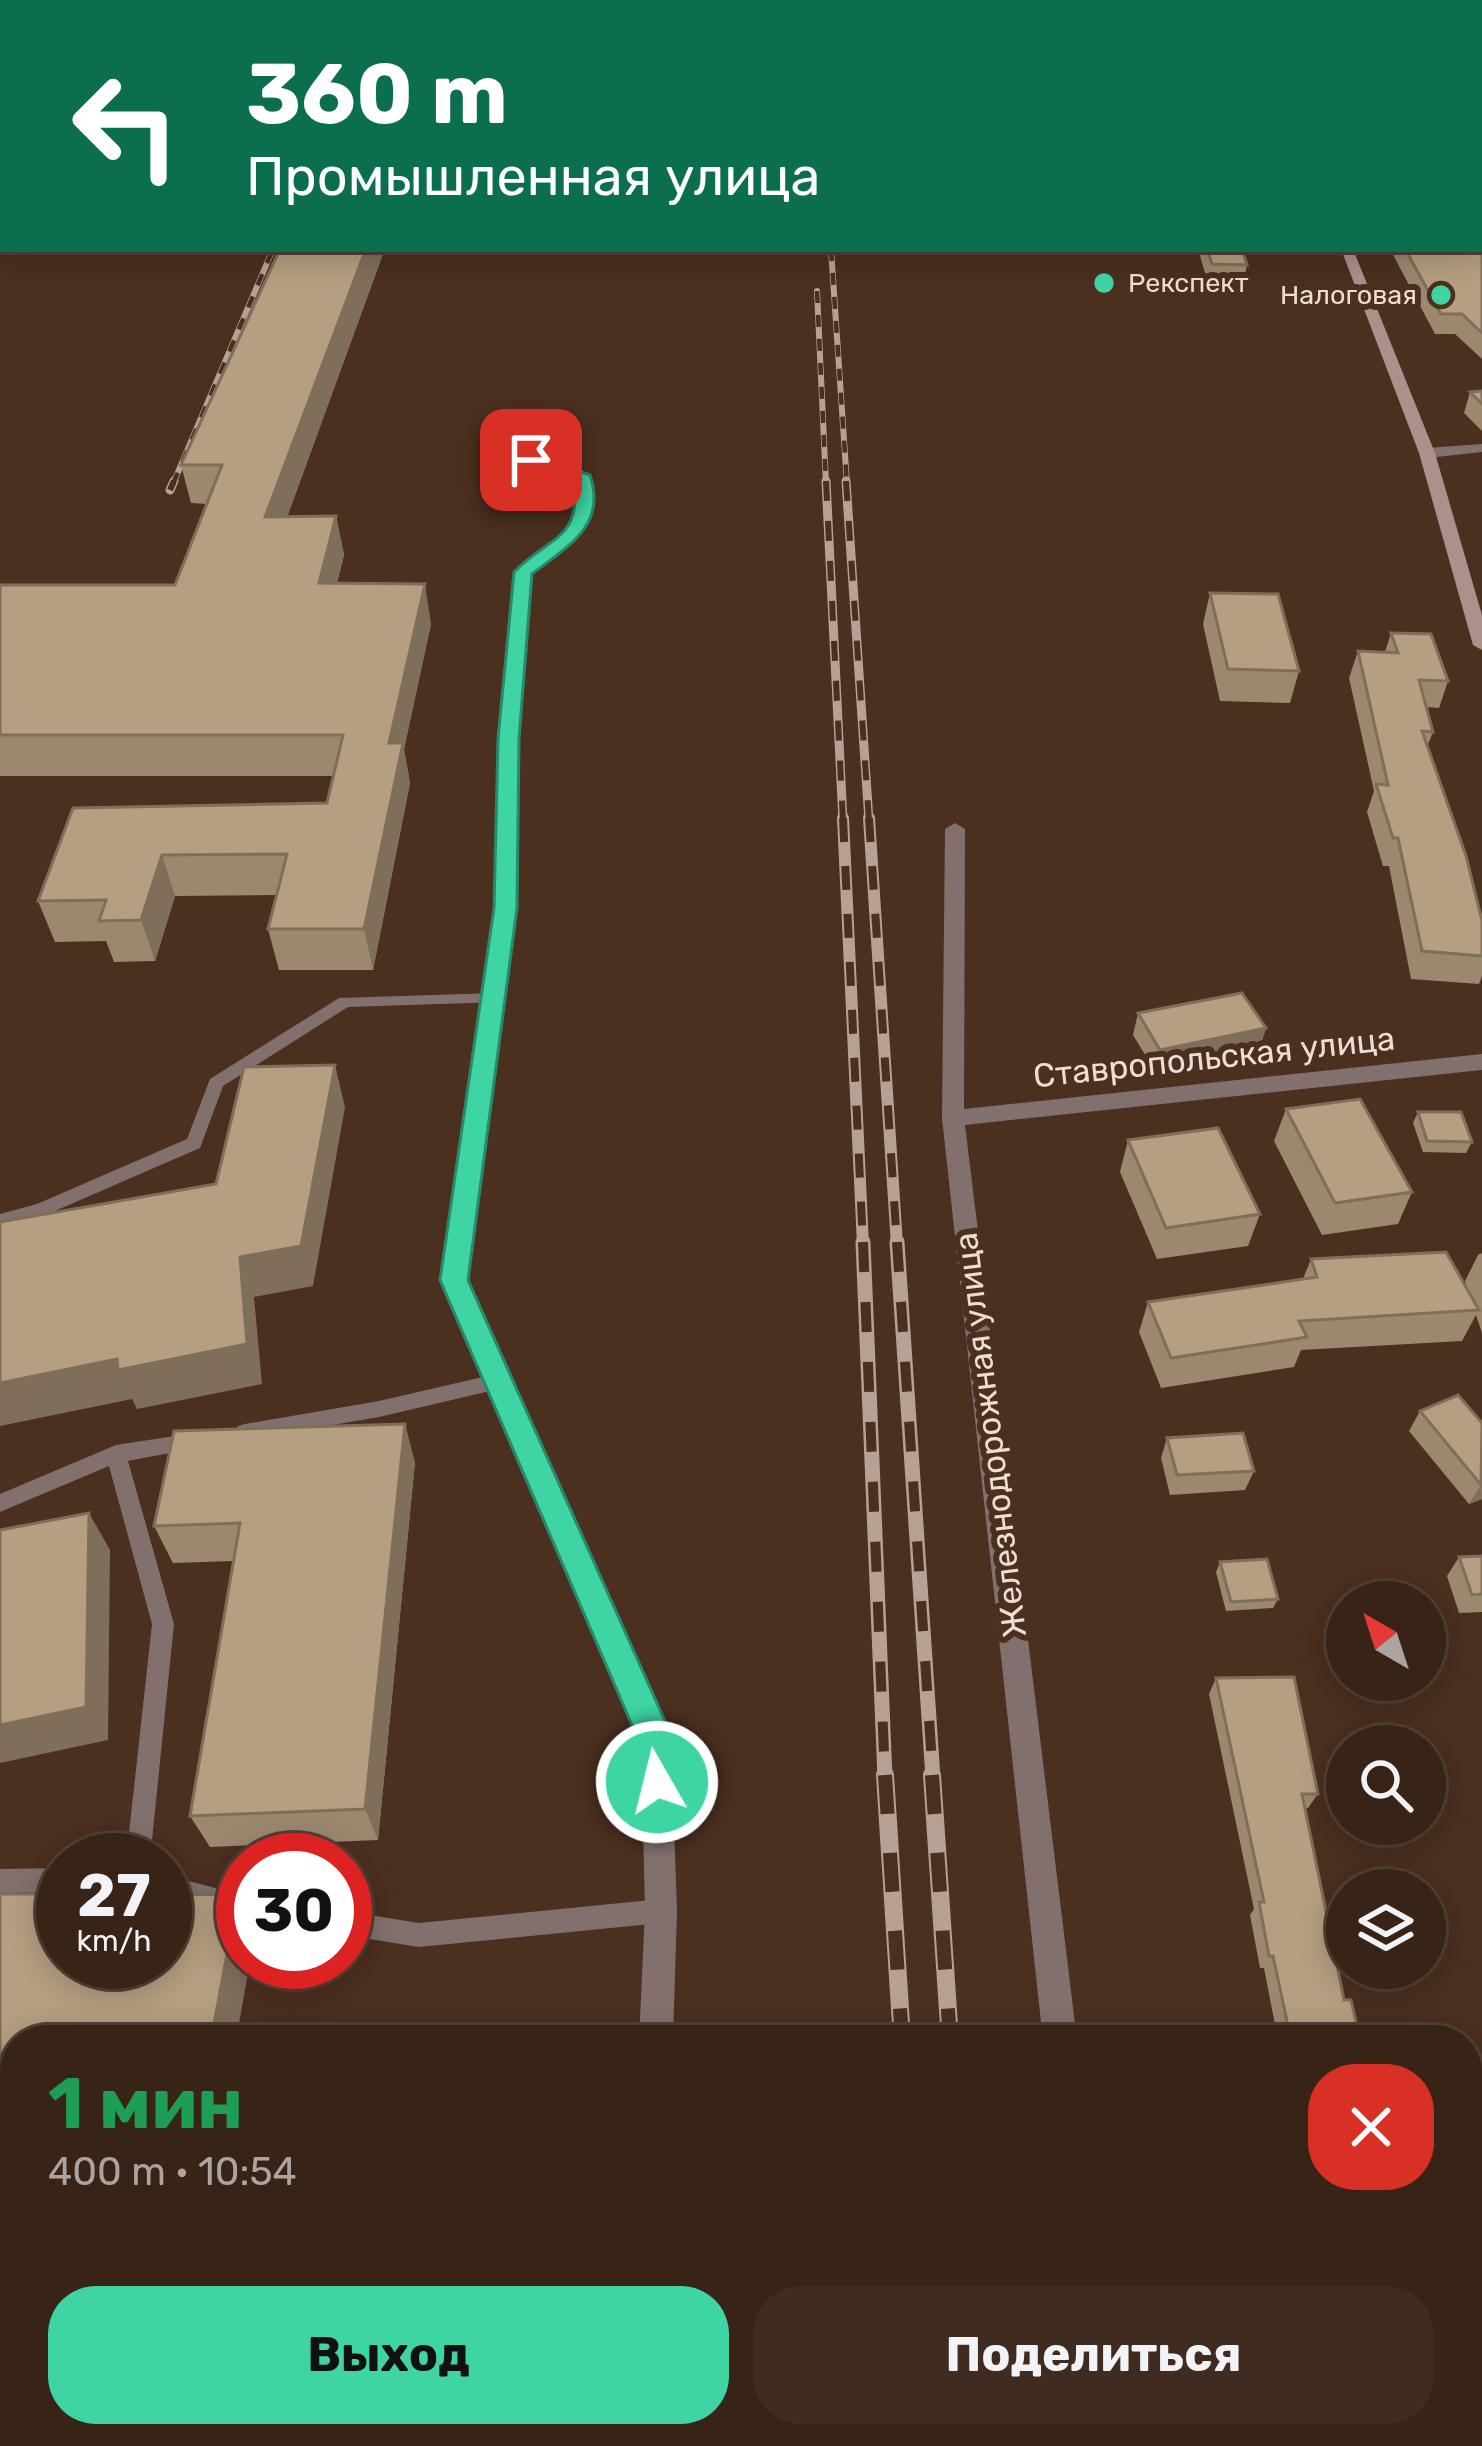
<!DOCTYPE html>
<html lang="ru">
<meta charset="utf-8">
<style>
body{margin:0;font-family:Rubik,sans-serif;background:#3f2b20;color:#f1f3f6;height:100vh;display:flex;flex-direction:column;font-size:45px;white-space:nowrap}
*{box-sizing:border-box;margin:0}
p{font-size:39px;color:#aba4a1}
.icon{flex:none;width:66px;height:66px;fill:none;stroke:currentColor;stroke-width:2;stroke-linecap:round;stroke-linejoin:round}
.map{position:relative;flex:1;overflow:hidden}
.details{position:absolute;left:0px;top:2025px;width:1482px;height:423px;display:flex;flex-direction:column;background:#382317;border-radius:48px 48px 0 0;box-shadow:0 6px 30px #0003,0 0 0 3px #524036}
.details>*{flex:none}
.top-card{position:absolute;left:0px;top:0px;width:1482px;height:252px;box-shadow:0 6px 30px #0003,0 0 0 3px #524036;background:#0b6e4f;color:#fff;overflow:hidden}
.needle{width:78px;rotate:321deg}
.fabs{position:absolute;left:1326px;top:1581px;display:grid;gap:24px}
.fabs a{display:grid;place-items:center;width:120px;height:120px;border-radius:50%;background:#382317;box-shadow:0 6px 30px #0003,0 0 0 3px #524036;font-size:60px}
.speed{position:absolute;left:36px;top:1833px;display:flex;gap:24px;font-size:60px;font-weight:700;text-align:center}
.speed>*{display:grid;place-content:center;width:156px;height:156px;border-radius:50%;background:#382317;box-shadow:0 6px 30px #0003,0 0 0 3px #524036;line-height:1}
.speed small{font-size:30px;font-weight:400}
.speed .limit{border:18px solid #d22;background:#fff;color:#111}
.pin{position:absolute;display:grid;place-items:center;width:102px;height:102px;color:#fff;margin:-51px;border-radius:24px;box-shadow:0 6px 18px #0006}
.me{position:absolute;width:132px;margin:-66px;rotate:352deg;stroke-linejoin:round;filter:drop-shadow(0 0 9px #0008)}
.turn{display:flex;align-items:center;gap:42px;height:252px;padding:0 48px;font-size:54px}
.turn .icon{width:156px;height:156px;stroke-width:2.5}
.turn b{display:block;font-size:84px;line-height:102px}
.round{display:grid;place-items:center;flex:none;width:126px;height:126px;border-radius:48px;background:#3f2b20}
.summary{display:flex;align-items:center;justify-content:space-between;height:204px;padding:0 48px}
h1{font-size:72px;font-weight:700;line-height:90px;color:#1e9e55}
.action{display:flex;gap:24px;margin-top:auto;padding:24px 48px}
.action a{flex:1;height:138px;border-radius:48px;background:#3ed4a3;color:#111;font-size:48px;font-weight:700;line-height:138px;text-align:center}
.action a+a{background:#3f2b20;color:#f1f3f6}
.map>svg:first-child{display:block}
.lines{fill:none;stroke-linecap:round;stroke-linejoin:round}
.service{fill:#81706e;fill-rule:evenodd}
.minor{fill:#81706e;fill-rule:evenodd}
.tertiary{fill:#81706e;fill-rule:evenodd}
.secondary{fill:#ab908c;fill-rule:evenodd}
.rail-far4-casing{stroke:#b6a194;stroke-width:6}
.rail-far3-casing{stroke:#b6a194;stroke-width:9}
.rail-far2-casing{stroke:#b6a194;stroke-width:12}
.rail-far1-casing{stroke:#b6a194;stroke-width:15}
.rail-casing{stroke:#b6a194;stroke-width:18}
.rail-far4{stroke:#4b2f1f;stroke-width:4.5;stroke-dasharray:12;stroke-linecap:butt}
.rail-far3{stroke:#4b2f1f;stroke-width:6;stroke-dasharray:20;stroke-linecap:butt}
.rail-far2{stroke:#4b2f1f;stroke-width:8;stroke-dasharray:24;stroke-linecap:butt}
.rail-far1{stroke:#4b2f1f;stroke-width:10;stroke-dasharray:30;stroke-linecap:butt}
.rail{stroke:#4b2f1f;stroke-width:14;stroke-dasharray:39;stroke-linecap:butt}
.wall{fill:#9c886f}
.shaded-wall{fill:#7f6f5a}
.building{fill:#b59e81;stroke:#7f6f5a;stroke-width:3}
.route{fill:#3ed4a3;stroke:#288a6a;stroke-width:3}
.poi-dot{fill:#3ed4a3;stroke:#4b2f1f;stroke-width:4.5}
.labels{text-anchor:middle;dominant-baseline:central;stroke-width:12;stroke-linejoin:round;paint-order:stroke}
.far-poi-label{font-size:27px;fill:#efddd3;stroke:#4b2f1f;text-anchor:start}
.street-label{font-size:33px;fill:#efddd3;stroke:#4b2f1f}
</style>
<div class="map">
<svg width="1482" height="2446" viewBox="0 0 1482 2446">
<rect width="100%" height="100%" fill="#4b2f1f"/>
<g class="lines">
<path class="service" d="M302,0H310L300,3Z
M511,0H515L516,3H508Z
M637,0H645L644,3H636Z
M1006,0H1014L1015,3H1007Z
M496,993L504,998L502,1002L348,1007L223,1086L200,1148L48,1214L0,1228V1214L37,1204L187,1139L210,1079L339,998Z
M496,1374L503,1376L506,1382L503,1388L379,1417L245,1440L238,1438L235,1432L238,1426L245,1424L379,1401Z
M194,1433L201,1435L204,1441L201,1447L128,1461L174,1624L150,1860H126L152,1624L109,1466L0,1512V1494L116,1445Z
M63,1868V1892L0,1893V1869Z
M165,1875L243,1895V1919L165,1899Z
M661,1899L669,1903L673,1911L669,1919L661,1923L419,1947L345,1935V1911L419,1923Z"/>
<path class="minor" d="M0,27H3V33H0Z
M526,457H536L588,476C602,525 566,547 531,574L518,739L516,908L466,1279L671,1739L677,1911L673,2040H639L645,1911L641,1739L442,1279L496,908L500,739L515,572C549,538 578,539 575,481L526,463Z
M955,823L965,829L964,1109L1482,1054V1070L965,1125L1077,2040H1043L942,1118L945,829Z
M623,2433H661V2446H623Z
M1087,2433H1125L1126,2446H1088Z"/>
<path class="tertiary" d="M1482,444V452L1427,458L1419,453L1427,448Z"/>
<path class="secondary" d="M1341,249H1353L1435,453L1482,615V650L1473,645L1419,453Z"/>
<defs>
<path id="rail-far4" d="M668,3L675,0
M831,249L847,484
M817,291L826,484
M173,484L273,249"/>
<path id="rail-far3" d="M826,481L843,821
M846,481L869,821
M170,490L174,481"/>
<path id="rail-far2" d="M843,818L863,1245
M869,818L897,1245"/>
<path id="rail-far1" d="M863,1242L885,1778
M897,1242L933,1778"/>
<path id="rail" d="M885,1775L902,2040
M932,1775L950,2040
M916,2433L917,2446
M974,2433L975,2446"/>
</defs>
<use href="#rail-far4" class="rail-far4-casing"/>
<use href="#rail-far3" class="rail-far3-casing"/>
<use href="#rail-far2" class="rail-far2-casing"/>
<use href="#rail-far1" class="rail-far1-casing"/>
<use href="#rail" class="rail-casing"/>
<use href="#rail-far4" class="rail-far4"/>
<use href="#rail-far3" class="rail-far3"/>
<use href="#rail-far2" class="rail-far2"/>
<use href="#rail-far1" class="rail-far1"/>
<use href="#rail" class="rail"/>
</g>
<path class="wall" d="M1482,23V172L1479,170V24Z
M1482,216V359L1455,334H1435L1390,249H1479Z
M280,249H382L383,254L287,517L336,516L344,555L337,583L431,624L404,749L410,783L373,970H279L268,929L276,895L175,896L155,961L114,962L106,941L55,942L38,901L73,808L327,803L333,776H0V585H175L207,504L191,503L181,465Z
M894,249H941V252H894Z
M1198,249H1242L1247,265L1243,284L1208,283Z
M1482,391V431L1464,413L1470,392Z
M1210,593L1299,671L1290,703L1220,701L1203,624Z
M1391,633L1448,681L1439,708L1426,707L1433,732L1427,747L1482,921V976L1479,984L1411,979L1389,866H1383L1367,812L1374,791L1349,678L1358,651L1385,652Z
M1138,1013L1266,1028L1259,1050L1155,1071L1133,1035Z
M1286,1109L1412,1192L1398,1224L1322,1235L1274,1141Z
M1418,1112L1472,1142L1466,1153L1423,1152L1413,1123Z
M1128,1140L1260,1214L1248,1246L1157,1259L1120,1172Z
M1482,1253V1333L1476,1315L1462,1341L1301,1350L1294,1367L1161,1388L1139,1332L1148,1302L1303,1279L1311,1259L1468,1292L1465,1281L1478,1255Z
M1420,1411L1482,1423V1499L1469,1504L1409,1431Z
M1167,1438L1254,1471L1245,1490L1170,1495L1161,1458Z
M415,1462L378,1840L210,1847L190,1816L233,1561L173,1563L154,1526Z
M1482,1556V1612L1459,1613L1447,1576L1459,1557Z
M1220,1562L1278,1599L1273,1608L1226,1611L1216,1572Z
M1216,1678L1318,1794L1308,1808H1305L1344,2000L1360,2040H1278L1264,1968H1260L1250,1915L1254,1909L1209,1694Z
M0,1894L15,2040V2347H0Z
M1467,2244H1482V2312H1467Z"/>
<path class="shaded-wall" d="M366,249H382L383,254L273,556L265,517Z
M336,516L344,555L327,623L319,583Z
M425,584L431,624L404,749L410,783L373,970L364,929L389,743Z
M162,855L175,896L155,961L141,920Z
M1266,1028L1259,1050L1155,1071L1160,1050Z
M335,1065L345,1107L313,1286L254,1297L262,1384L137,1409L132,1399L0,1426V1383L240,1257Z
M405,1424L415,1462L378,1840L365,1809Z
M1481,1485L1482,1499L1469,1504Z
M89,1513L110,1550L108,1740L0,1763V1725Z
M238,1895L243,1902V1962H250L236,2040H211Z"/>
<path class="building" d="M145,0H179L177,3H144Z
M1482,23V141L1479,139V24Z
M1479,216H1482V333L1462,314H1441L1405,249H1479Z
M280,249H366L265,517L336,516L319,583L425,584L389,743H403L364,929H268L287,854L162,855L141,920L99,921L106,900L38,901L73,808L327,803L343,735H0V585H175L222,465H181Z
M1207,249H1242L1247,265L1212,264Z
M1482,391V404L1470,392Z
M1210,593L1278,594L1299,671L1228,669Z
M1391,633L1431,634L1448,681L1419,680L1433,732L1422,731L1466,856L1482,921V956L1422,951L1398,838H1393L1376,784L1388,785L1358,651L1398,653Z
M1242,993L1266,1028L1160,1050L1138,1013Z
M335,1065L301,1246L240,1257L247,1344L118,1370L117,1359L0,1383V1222L216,1184L244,1067Z
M1360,1099L1412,1192L1335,1203L1286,1109Z
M1418,1112H1461L1472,1142L1427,1141Z
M1218,1128L1260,1214L1166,1228L1128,1140Z
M1446,1252L1479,1310L1299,1321L1307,1337L1171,1358L1148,1302L1317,1277L1311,1259Z
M1458,1395L1482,1423L1481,1485L1420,1411Z
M405,1424L365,1809L190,1816L240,1523L154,1526L174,1431Z
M1243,1433L1254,1471L1177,1475L1167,1438Z
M89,1513L86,1707L0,1725V1530Z
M1482,1556V1594L1472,1595L1459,1557Z
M1267,1559L1278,1599L1231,1602L1220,1562Z
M1294,1677L1318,1794H1302L1344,2000H1351L1360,2040H1291L1273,1956H1269L1259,1902H1264L1216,1678Z
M0,1894H63V1962H165V1894L238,1895L211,2040H15V2333H0Z
M1467,2244H1482V2304H1467Z"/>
<path class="route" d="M531,454L590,475C607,526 568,546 532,574L519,739L517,908L468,1280L673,1739L674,1782L669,1794L657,1799L645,1794L640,1782L638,1739L440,1280L494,908L498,739L514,572C550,535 580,542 575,481L525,463L522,460Z"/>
<g class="poi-dot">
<circle cx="1104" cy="283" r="12"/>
<circle cx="1441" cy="295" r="12"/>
</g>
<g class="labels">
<g class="far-poi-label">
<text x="1128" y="283">Рекспект</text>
<text x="1417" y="295" text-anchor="end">Налоговая</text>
</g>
<g class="street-label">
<text transform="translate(1214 1057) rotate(-6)">Ставропольская улица</text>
<text transform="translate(990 1435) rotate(-97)">Железнодорожная улица</text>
</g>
</g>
</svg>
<div class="fabs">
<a><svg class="needle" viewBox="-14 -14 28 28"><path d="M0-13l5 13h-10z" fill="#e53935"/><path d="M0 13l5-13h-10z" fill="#aba4a1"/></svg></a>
<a><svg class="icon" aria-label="search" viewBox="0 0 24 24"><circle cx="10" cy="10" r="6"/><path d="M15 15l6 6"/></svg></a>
<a><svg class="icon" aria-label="layers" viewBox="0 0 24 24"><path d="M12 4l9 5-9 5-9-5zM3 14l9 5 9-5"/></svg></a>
</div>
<div class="speed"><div>27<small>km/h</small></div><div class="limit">30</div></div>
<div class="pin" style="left:531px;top:460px;background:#d93025"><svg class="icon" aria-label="arrive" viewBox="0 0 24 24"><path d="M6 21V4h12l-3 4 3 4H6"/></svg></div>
<svg class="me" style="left:657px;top:1782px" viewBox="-20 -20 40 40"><circle r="17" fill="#3ed4a3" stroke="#fff" stroke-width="3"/><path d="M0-11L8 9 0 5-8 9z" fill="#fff"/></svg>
<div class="top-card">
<div class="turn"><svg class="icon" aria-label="left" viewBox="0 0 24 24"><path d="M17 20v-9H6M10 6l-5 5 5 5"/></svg><div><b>360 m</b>Промышленная улица</div></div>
</div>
<section class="details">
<div class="summary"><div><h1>1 мин</h1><p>400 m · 10:54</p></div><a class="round" style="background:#d93025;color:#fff"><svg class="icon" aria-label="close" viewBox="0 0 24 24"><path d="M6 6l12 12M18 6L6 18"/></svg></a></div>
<div class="action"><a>Выход</a><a>Поделиться</a></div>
</section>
</div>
